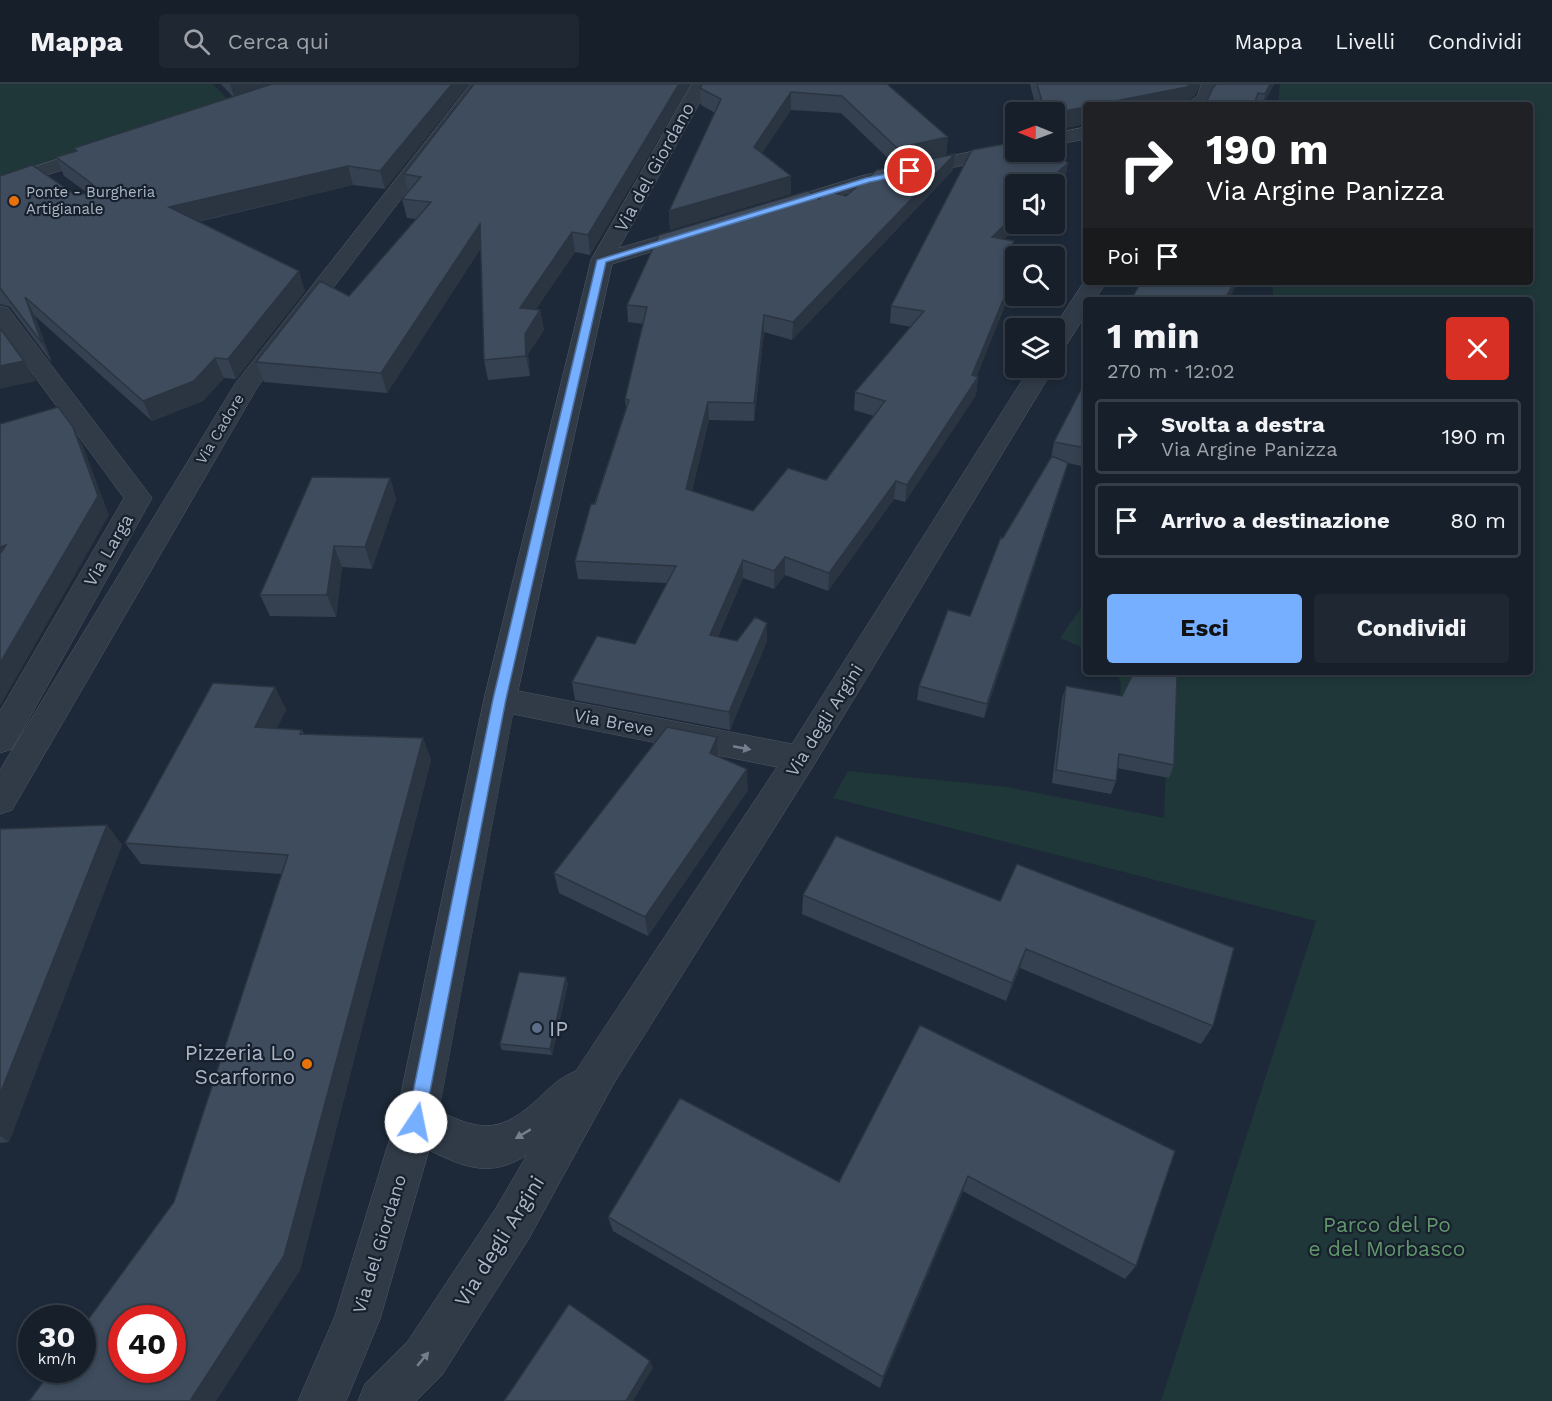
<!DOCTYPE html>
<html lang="it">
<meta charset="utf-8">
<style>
body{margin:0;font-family:"Work Sans",sans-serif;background:#1f2732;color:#f1f3f6;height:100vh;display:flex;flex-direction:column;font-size:22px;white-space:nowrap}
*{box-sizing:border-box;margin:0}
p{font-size:20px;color:#9ea2a8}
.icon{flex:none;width:33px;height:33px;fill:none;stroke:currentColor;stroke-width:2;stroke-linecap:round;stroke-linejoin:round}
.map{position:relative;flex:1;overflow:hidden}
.drawer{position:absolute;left:1083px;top:213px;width:450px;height:378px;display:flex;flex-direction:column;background:#161f2a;border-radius:6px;box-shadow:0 3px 9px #0003,0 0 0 2px #353d47}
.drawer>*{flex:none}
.guide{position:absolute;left:1083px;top:18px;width:450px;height:183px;border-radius:6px;box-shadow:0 3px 9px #0003,0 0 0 2px #353d47;background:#202124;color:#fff;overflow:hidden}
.needle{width:39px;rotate:271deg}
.tools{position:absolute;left:1005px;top:18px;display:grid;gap:12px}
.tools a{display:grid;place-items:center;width:60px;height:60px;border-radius:6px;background:#161f2a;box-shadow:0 3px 9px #0003,0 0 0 2px #353d47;font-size:30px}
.speed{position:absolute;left:18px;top:1221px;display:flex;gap:12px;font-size:30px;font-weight:700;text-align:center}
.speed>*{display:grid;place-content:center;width:78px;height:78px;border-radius:50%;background:#161f2a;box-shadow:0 3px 9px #0003,0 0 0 2px #353d47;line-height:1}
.speed small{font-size:15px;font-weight:400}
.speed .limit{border:9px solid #d22;background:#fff;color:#111}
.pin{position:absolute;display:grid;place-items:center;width:51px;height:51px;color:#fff;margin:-26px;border:3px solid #fff;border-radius:50%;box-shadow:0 2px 6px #0007}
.me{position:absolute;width:66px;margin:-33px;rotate:11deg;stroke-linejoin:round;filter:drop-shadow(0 0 4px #0008)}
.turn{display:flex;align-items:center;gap:21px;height:126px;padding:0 24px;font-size:27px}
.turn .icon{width:78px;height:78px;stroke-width:2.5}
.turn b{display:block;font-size:42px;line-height:51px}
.then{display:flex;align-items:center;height:57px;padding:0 24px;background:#0003;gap:12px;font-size:22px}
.round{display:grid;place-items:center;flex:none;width:63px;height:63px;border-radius:6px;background:#1f2732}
.head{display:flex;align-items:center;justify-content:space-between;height:102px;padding:0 24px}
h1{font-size:36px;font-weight:700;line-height:45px}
.cta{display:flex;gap:12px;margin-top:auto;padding:12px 24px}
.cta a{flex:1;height:69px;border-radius:6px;background:#76afff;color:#111;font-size:24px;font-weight:700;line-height:69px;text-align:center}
.cta a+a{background:#1f2732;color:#f1f3f6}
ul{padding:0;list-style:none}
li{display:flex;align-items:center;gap:18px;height:75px;margin:0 12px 9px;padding:0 12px;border:3px solid #353d47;border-radius:6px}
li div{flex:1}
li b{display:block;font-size:22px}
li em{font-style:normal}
header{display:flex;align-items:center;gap:36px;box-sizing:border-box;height:84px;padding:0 30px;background:#161f2a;border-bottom:2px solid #353d47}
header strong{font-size:28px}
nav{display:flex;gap:33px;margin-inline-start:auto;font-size:21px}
.search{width:420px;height:54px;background:#1f2732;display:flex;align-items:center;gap:15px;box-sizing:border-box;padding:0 21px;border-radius:6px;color:#9ea2a8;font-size:22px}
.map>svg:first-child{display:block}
.green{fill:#1f3739}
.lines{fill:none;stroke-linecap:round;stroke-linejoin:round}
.minor-casing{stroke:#4e5966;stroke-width:1}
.minor{fill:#313b48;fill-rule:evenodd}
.wall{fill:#354150}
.shaded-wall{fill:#2b3541}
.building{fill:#3e4c5d;stroke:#2b3541;stroke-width:1.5;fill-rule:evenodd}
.oneway{fill:#747f8d}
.route{fill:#76afff;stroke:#4d72a6;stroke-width:1.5}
.food-dot{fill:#e8710a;stroke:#17202c;stroke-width:2}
.service-dot{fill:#5c6f8a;stroke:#17202c;stroke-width:2}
.labels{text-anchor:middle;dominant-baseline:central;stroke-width:4.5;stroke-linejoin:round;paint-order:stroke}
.far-poi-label{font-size:15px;fill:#aab6c6;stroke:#17202c;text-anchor:start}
.far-street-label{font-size:15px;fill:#aab6c6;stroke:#17202c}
.street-label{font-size:18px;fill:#aab6c6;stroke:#17202c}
.near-poi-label{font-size:21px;fill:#aab6c6;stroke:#17202c;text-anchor:start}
.near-park-label{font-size:21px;fill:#61976c;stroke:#17202c}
.near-street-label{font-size:21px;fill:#aab6c6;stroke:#17202c}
</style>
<header>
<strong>Mappa</strong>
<div class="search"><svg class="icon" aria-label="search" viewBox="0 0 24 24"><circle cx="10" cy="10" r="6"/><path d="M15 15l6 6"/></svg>Cerca qui</div>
<nav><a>Mappa</a><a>Livelli</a><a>Condividi</a></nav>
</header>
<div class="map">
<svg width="1552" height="1317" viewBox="0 0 1552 1317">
<rect width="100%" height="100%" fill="#1d2938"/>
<path class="green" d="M0,0H213L232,20L0,95Z
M1280,0H1552V1317H1161L1316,837L833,714L848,687L1007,703L1164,734L1168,633L1119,624L1121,599L1116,588H1530V216H1273V198H1530V21H1278Z
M1086,517V565L1060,554Z"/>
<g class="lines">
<defs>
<path id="minor" d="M471,0H489L258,302L12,726L0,730V686L235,300Z
M692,0H710L619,164L698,141L705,143L708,147L705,151L612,180L518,607L792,660L1030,284H1054L812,684L614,999L528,1156L442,1291L416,1317H358L365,1300L408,1257L496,1124L527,1071C491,1094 465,1084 429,1066L380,1235L346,1317H298L335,1232L395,1038L484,615L591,176ZM513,630L777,683L576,987C561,993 551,1002 539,1014C502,1048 483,1049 439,1027Z
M1202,0H1220C1211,23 1209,21 1185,21L1197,12Z
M1086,43V55L1054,61V50Z
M1016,58V68H1023L873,101L773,131L766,129L763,125L766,121L861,92Z
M102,61L109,63L111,67L109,71L0,106V94Z
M1086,195V198H1106L1095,216H1086V230L1062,268L1054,270V244Z
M0,222L8,224L152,414L12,665L0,669V627L124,414L0,245Z"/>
</defs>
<use href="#minor" class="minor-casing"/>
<use href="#minor" class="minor"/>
</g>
<path class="wall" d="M221,0H469L385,105L353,101L198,138L305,207L236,295L224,294L203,317L152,337L35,232L52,279L10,223L0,220V92L74,110H89L64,92L56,73L76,67L74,64L233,13Z
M474,0H691L590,171L575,168L536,225L540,226L544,246L528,270L530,292L488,296L484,276L481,164L387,309L264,298L256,278L349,212L416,135L407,134L402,115L408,108L404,90Z
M887,0L948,53L946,71L896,82L841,29L791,26L762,69L791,110L670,146L669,127L715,29L701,21L700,4Z
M1025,0H1201L1195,11L1183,21H1086V40L1054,46V28H1037L1030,0Z
M1216,0H1274L1263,21H1205Z
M955,70L953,86L792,256L764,248L754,337L709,336L692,407L753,427L826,396L874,332L854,326L855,308L911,243L890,239L891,222L1068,79L1065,95L1054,105V100L1004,155L1014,157L1010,175L1016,185V194L976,293H978L976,311L905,418L894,415L828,507L785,491L774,505L743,494L718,553L737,557H767L730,646L575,616L572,598L635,560L667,499L578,495L575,477L626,324L625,315L643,240L628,238L627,221L819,115L846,112Z
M1086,296V383L1068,379L1064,393L984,634L917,616L919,602L970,532L1003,454L1051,374L1054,358Z
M390,394L396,415L372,485L342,483L336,533L270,532L260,511Z
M1176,595L1174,681L1169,694L1117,684L1116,697L1111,710L1052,699L1062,615L1066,602L1122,612Z
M275,603L286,626L277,644L302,646L304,650L423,654L431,676L300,1186L216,1317H29L174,1118L282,790L141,780L125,759Z
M717,653L718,673L748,706L648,852L559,809L554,789Z
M107,741L122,761L9,1058L0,1059V745Z
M836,752L1213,942L1201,960L1020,884L1006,917L802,830L803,811Z
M568,899L552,971L502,966L500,960Z
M920,941L1136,1182L1125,1195L963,1107L880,1304L613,1147L608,1133L839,1098Z"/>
<path class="shaded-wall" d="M230,0H282L235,15Z
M452,0H469L385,105L380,87Z
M679,0H691L590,171L588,151Z
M1191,0H1201L1195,11L1183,21H1095Z
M1270,0H1274L1263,21H1262L1265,10Z
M791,8V26L754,81V63Z
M1086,23V40L1054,46V29Z
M948,53L946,71L896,82L897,64Z
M955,70L953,86L792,256L793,238Z
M1068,79L1065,95L1054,105V100H1045Z
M348,82L353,101L177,142L169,123Z
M791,92V110L670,146L669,127Z
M1016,130V140H1020L990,169L992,153Z
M480,140L484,159L387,309L381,289Z
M572,148L575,168L524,243L520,224Z
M1014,157L1011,174L1001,191L1004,174Z
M1016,185V194L973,302L978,293L976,311L905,418L907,401L972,291Z
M299,187L305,207L236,295L228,275Z
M1235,198H1239L1228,216H1224Z
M25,213L35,232L52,279L42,259Z
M540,226L544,246L528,270L530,292L526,272L525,250Z
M764,231V248L754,337V319Z
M215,274L224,294L203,317L152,337L143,317Z
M24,277L36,297L0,305V282Z
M708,318L709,336L688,423L686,405Z
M73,343L83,362L109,431L0,622V579Z
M1068,379L1064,393L984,634L987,620Z
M390,394L396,415L372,485L365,463Z
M896,397L894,415L828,507L829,489Z
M6,461L0,487V463Z
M334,462L342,483L336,533L327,511Z
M785,473V491L774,505V487Z
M743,476V494L711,569L710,551Z
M767,539V557L730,646L729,628Z
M275,603L286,626L267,665L255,643Z
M717,653L718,673L710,669Z
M423,654L431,676L300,1186L216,1317H190Z
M747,685L748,706L648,852L645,833Z
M107,741L122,761L9,1058L0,1052V1010Z
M1026,865L1020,884L1006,917L1012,899Z
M566,893L568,899L552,971L550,965Z
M968,1092L963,1107L880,1304L883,1293Z
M650,1277L653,1284L633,1317H626Z"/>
<path class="building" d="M272,0H452L380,87L348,82L169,123L299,187L228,275L215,274L194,297L143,317L25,213L42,259L0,204V92L32,81L74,110H89L95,104L91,99L56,73L77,67L74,64Z
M474,0H679L588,151L572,148L520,224L540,226L525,250L526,272L484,276L480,140L381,289L256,278L320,197L349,212L431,118L402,115L421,93L404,90Z
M702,0H887L948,53L897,64L842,12L791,8L754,63L791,92L669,127L721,15L700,4Z
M1037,0H1191L1187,3L1095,21H1086V23L1054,29L1045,28Z
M1216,0H1270L1265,10L1258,9L1254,21H1205L1213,4Z
M1016,58V68H1054L1068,79L1045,100H1016V130L992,153L1014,157L1004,174L1016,176V185L972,291L978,293L907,401L896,397L829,489L785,473L774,487L743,476L710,551L737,557L755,533L767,539L729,628L572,598L597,552L635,560L676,482L575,477L591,420H595L629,316L625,315L647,223L627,221L659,151L808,107L819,115L828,107L846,112L877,86L955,70L793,238L764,231L754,319L708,318L686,405L753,427L788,384L826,396L885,317L855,308L924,227L891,222L972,66Z
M1141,198L1152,200L1153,198H1235L1224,216H1131Z
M0,244L24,277L0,282Z
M1086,296V364L1054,358Z
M58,323L73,343L98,412L0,579V470L6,461L0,463V340Z
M1052,372L1068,379L987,620L919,602L948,526L970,532L1001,453L1003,454Z
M312,393L390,394L365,463L334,462L327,511H260Z
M1134,588H1179L1177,593L1174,681L1119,670L1116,697L1056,686L1066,602L1122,612Z
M213,599L275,603L255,643L302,646L300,650L423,654L284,1172L190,1317H29L52,1286H82V1244L174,1118L288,771L125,759ZM122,1234H172V1286H122Z
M667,643L717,653L710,669L747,685L645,833L554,789Z
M107,741L0,1010V745Z
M836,752L1000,817L1017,780L1234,864L1213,942L1026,865L1012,899L803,811Z
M519,888L566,893L550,965L500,960Z
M920,941L1175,1067L1136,1182L968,1092L883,1293L608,1133L680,1014L839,1098Z
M569,1220L650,1277L626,1317H504Z"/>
<defs><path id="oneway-solid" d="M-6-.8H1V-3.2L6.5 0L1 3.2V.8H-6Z" transform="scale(1.5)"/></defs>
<g class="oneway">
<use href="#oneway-solid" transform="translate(742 664) rotate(11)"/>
<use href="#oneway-solid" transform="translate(523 1050) rotate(149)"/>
<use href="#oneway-solid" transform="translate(423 1275) rotate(-50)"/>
</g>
<path class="route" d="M910,85H913V89L870,98L606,178L506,615L424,1038L422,1044L416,1047L409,1044L407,1038L493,615L597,176L866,94Z"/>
<g class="food-dot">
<circle cx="14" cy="117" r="6"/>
<circle cx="307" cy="980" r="6"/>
</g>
<circle class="service-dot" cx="537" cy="944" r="6"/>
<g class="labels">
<g class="far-poi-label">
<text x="26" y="108">Ponte - Burgheria<tspan x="26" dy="17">Artigianale</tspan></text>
</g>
<g class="far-street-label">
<text transform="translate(220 345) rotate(-59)">Via Cadore</text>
</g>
<g class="street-label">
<text transform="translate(654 83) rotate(-61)">Via del Giordano</text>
<text transform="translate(108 466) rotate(-60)">Via Larga</text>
<text transform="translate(824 636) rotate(-58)">Via degli Argini</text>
<text transform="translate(614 638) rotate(11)">Via Breve</text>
<text transform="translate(379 1160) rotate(-73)">Via del Giordano</text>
</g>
<g class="near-poi-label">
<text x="549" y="944">IP</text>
<text x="295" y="968" text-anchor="end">Pizzeria Lo<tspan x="295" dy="24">Scarforno</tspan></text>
</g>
<g class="near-park-label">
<text x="1387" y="1140">Parco del Po<tspan x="1387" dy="24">e del Morbasco</tspan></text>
</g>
<g class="near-street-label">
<text transform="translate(499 1157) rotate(-58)">Via degli Argini</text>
</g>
</g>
</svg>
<div class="tools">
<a><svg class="needle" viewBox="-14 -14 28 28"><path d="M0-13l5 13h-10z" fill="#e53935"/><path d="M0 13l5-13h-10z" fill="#9ea2a8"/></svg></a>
<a><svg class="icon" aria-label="sound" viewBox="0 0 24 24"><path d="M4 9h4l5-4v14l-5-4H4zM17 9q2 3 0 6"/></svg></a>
<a><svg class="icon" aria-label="search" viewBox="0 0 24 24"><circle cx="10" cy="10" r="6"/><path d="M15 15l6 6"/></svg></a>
<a><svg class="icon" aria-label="layers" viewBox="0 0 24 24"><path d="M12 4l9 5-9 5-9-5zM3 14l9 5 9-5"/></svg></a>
</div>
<div class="speed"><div>30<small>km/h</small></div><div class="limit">40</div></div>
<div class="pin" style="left:910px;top:87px;background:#d93025"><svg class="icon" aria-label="arrive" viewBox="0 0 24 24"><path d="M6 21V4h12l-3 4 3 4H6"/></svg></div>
<svg class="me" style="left:416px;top:1038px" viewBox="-20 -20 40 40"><circle r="19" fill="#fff"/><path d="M0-13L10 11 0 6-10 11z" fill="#76afff"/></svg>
<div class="guide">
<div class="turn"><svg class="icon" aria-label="right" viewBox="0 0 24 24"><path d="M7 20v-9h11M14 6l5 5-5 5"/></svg><div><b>190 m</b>Via Argine Panizza</div></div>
<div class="then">Poi<svg class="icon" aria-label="arrive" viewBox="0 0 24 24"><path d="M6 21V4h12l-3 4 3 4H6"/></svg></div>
</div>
<section class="drawer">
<div class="head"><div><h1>1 min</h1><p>270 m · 12:02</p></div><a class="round" style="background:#d93025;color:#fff"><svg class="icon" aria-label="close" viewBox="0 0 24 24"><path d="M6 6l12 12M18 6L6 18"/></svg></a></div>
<ul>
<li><svg class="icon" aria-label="right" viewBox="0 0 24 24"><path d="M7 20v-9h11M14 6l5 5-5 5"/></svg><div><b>Svolta a destra</b><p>Via Argine Panizza</p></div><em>190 m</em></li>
<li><svg class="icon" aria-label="arrive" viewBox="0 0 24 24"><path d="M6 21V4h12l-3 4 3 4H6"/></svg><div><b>Arrivo a destinazione</b></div><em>80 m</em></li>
</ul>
<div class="cta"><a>Esci</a><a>Condividi</a></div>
</section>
</div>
